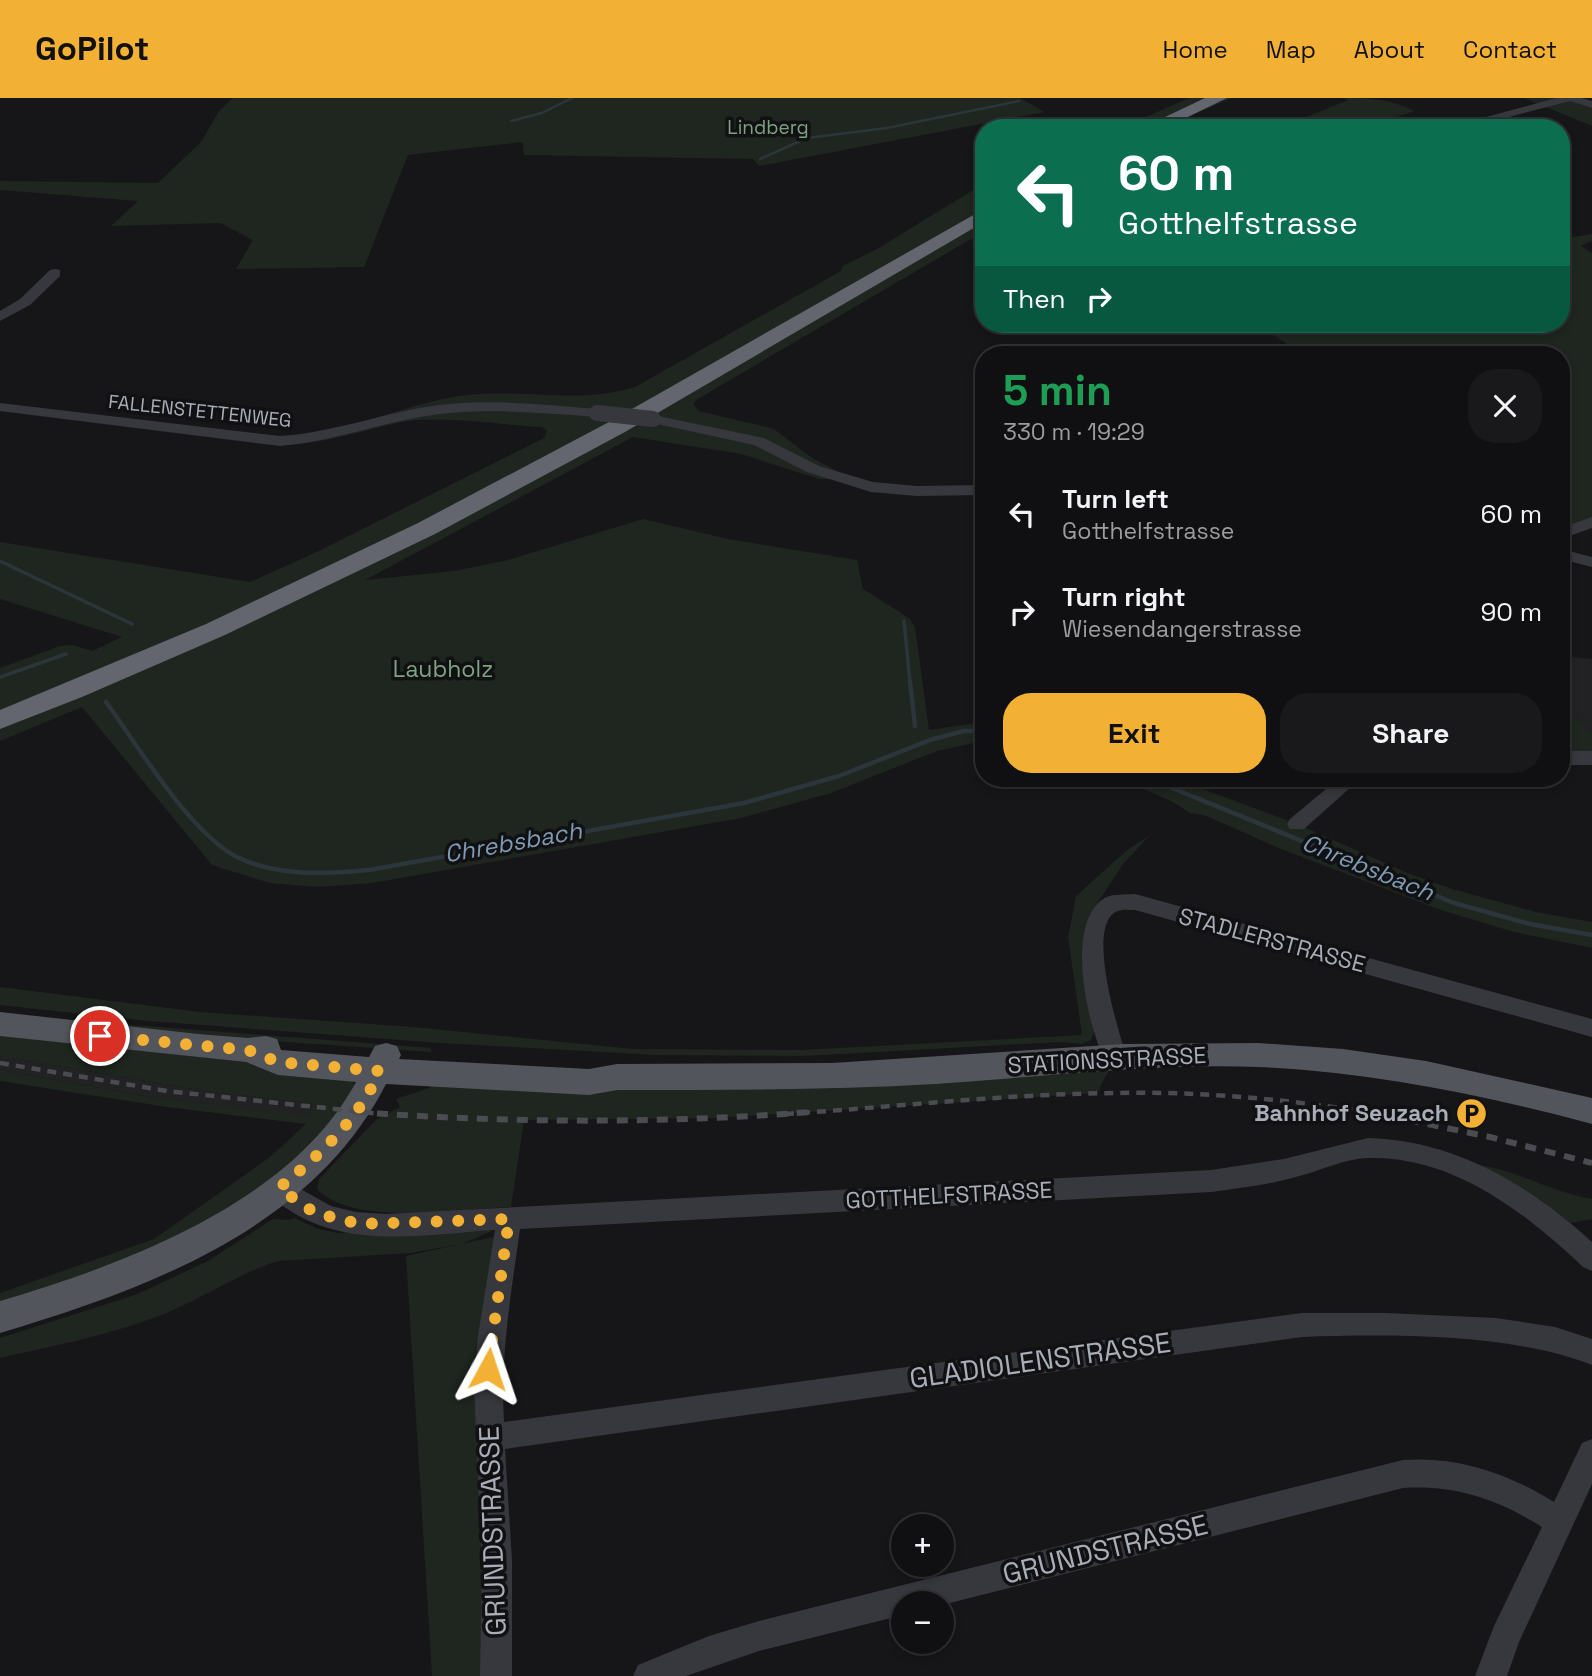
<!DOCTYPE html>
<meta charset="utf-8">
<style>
body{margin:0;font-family:"Space Grotesk",sans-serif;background:#19191b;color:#f1f3f6;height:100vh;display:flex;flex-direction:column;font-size:26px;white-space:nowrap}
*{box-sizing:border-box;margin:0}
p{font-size:23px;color:#9c9d9f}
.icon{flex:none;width:38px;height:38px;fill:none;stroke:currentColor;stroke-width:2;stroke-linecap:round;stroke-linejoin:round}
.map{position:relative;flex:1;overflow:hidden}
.sheet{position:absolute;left:975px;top:248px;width:595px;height:441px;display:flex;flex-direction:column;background:#101012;border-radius:28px;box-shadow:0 4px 10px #0003,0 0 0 2px #303032}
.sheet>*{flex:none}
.guide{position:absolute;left:975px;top:21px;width:595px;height:214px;border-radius:28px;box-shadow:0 4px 10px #0003,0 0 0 2px #303032;background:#0b6e4f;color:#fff;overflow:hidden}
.buttons{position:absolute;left:891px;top:1416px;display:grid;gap:14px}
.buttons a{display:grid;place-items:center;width:63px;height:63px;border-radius:50%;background:#101012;box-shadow:0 4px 10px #0003,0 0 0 2px #303032;font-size:35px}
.pin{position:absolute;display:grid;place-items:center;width:60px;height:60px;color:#fff;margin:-30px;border:4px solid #fff;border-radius:50%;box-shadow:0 2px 7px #0007}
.me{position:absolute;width:77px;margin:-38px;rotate:5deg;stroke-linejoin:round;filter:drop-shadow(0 0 5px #0008)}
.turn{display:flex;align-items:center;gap:24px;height:147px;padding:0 28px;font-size:32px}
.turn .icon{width:91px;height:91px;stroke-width:2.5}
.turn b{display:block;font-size:49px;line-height:60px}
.then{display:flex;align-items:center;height:66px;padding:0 28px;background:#0003;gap:14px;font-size:26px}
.round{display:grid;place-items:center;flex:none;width:74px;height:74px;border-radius:28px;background:#19191b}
.head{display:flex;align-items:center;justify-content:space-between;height:119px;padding:0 28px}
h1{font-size:42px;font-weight:700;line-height:52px;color:#1e9e55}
.action{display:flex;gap:14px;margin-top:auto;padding:14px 28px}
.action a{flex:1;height:80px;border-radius:28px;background:#f2b134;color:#111;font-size:28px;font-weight:700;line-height:80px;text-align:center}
.action a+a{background:#19191b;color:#f1f3f6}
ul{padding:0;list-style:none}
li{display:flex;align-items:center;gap:21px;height:98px;padding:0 28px}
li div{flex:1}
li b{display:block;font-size:26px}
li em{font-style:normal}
header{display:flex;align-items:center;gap:42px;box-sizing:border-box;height:98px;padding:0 35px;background:#f2b134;color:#111}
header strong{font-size:33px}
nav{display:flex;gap:38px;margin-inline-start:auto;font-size:24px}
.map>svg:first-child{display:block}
.built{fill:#222225}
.green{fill:#1e261f}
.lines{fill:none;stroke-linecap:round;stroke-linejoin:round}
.stream-far2{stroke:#2c353c;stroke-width:2.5}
.stream-far1{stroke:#2c353c;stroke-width:3.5}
.stream{stroke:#2c353c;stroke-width:4.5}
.minor{fill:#37383d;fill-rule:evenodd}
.major{fill:#53555c;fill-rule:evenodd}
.highway{fill:#63666e;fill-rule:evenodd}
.rail-far1{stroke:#4a4c52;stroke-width:4.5;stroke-dasharray:9 7;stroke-linecap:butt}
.rail{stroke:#4a4c52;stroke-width:6;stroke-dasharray:11 9;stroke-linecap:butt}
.minor-bridge{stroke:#37383d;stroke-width:16}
.route{stroke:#f2b134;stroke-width:12;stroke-dasharray:0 21.6}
.labels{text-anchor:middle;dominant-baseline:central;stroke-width:7;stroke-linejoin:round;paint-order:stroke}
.far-park-label{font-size:19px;fill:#7fa381;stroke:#111113}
.far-street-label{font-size:19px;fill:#a8adb8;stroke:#111113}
.park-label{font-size:23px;fill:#7fa381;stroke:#111113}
.street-label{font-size:23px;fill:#a8adb8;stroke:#111113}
.poi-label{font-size:23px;font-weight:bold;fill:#a8adb8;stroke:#111113;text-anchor:end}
.water-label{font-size:24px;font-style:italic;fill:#7f9bb3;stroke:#111113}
.near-street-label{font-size:28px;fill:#a8adb8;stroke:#111113}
</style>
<header>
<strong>GoPilot</strong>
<nav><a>Home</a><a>Map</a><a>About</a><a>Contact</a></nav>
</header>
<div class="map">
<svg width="1592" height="1578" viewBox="0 0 1592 1578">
<rect width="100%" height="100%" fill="#161618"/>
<path class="built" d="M1561,558L1592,561V636L1574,617L1561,594Z
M0,958L205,993L314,1006L309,1019L149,999L0,972Z"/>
<path class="green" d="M233,0H1020L1045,14L759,68L753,61L524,57L523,44L408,57L364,169L236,171L253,142L220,125L111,128L138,103L0,92V83L158,85L201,44L219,13Z
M1189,0H1232L1163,30H1121Z
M1345,0C1370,0 1392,1 1414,13L1397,19L1400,30H1317L1304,20L1348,2Z
M1524,0H1572L1592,7V28Z
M983,86V134L696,302L694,307L699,313L774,331L812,360L839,374L847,382L819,381L741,356L633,339L365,482L454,473L508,462L643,421L728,441L857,462L863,491L909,520L915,529L929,632L983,624V643L937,653L831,695L741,720L372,785L317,789L270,785L212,767L82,609L0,643V570L60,548L72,547L92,553L122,539L0,501V444L250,484L319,453L544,340L547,333L542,329C500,327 442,317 402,324C362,332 326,346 285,346C314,334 343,330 372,321C410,310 440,298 481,296C532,293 585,305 635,289L841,173L843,168L877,151Z
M1561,135L1567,140L1592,136V143L1581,148L1592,155V424L1561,436V257H1301L1300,247H1289L1255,226H1561Z
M1561,594L1574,617L1592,636V660H1561Z
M1121,681H1176L1297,726L1410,776L1452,791L1536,814L1592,824V850L1514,834L1441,812L1281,751L1204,717L1190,715L1173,704Z
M1150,737L1123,766L1089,818L1085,852L1095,931L1091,942L1082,946L1061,944L803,958L655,957L441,945L148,923L0,907V889L200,914L414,929L633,951L801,952L1082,937L1068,839L1076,798L1126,753Z
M31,919L430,950L432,954L158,935Z
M0,934L344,976L351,981L355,988L348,1005L304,1052L260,1090L207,1128L0,1212V1195L154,1141L270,1059L306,1026L167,1009L0,983V972L149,999L309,1018L314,1006L205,993L0,958Z
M1109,972L1097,995L716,1020L524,1022L511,1109C462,1111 352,1129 317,1091L319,1081L377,1021L400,1009L396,1001L429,990L440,981Z
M1480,1067C1520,1074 1552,1094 1592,1101V1121L1570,1125L1542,1103Z
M294,1120L318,1131L338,1135L484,1129L492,1133L462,1146L411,1155L278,1163C240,1175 207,1198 171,1213C116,1236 57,1247 0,1260V1240L135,1197L208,1163L273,1121L290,1122Z
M507,1136L491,1238L496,1578H432L406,1158Z"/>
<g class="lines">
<path class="stream-far2" d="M511,23L542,15L572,0
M760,61L807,40L887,30L1019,3"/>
<path class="stream-far1" d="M0,463L132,526
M904,523L910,585
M0,579L66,556"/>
<path class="stream" d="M910,583L915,628
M106,604C138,648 190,735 237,759C277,779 326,776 369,772L744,705L839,678L930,642L964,633H984
M1150,681L1454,805L1530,826L1592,837"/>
<path class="minor" d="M1557,0H1582L1592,3V10L1570,3L1475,28L1430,30L1475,22Z
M55,171L60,172V178L30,207L0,223V213L20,201L50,172Z
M0,305L280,338C330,335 377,317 426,309C483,300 541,306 597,311L604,315L597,319C541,315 483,309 426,318C377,326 330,344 280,348L0,313Z
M653,317L764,340L819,368L873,384L917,388L984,387V397L917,398L871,394L807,374L754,347L648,324L646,321Z
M1592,419V430L1561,441V430Z
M1561,451L1592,459V469L1561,461Z
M1561,653H1592V667H1561Z
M1338,681H1360L1304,731H1290L1287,726L1290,721Z
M1135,796L1592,921V939L1135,812C1130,812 1123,811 1118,813C1084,825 1119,935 1127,960L1123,967L1115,969L1107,967C1088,931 1064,828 1103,801C1112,795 1125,797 1135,796Z
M1368,1040C1454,1042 1530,1087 1592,1144V1173L1583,1169C1526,1115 1452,1057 1368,1060C1343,1061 1320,1073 1296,1079C1268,1087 1239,1090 1211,1094L520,1131C511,1196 500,1259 504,1324L1302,1215H1386L1496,1220L1555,1229L1592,1241V1267C1511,1235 1389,1236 1302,1239L505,1351L512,1462V1578H480L482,1462L474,1289L478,1238L495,1132C427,1136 350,1152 289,1112C280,1106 271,1100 267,1090L270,1082L279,1079L331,1108L356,1114L386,1116L1211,1072L1284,1061Z
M1592,1341V1386L1519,1544L1507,1578H1475L1494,1528L1542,1429C1497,1401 1456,1387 1403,1390L942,1507V1505H903V1517L759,1553L686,1578H633L638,1567L709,1538L759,1523L1403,1362C1458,1358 1507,1375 1554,1404L1582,1345Z"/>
<path class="major" d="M0,914L198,936L248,940L266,938L277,941L281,952L369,959L375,948L386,945L397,948L401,957L399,961L589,971L617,966L832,965L1124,946L1258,945L1343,951L1426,963L1592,1000V1026C1483,997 1372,974 1258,969C1150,965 1043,979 935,986C829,992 723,992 617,992L589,997L386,986C312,1131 147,1191 0,1235V1203C125,1166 291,1105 356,984L278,977L246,964L0,938Z"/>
<path class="highway" d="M1205,0H1227L1165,30H1142Z
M984,111V124L625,334L435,436L225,537L82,599L0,631V612L206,526L418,425L609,324Z"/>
<path class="rail-far1" d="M0,965L167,993L381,1016
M785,1016C895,1009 1005,996 1115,995C1204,993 1292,1002 1380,1016"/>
<path class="rail" d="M357,1014C508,1025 659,1026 810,1014
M1369,1014L1490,1039L1592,1065"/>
<path class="minor-bridge" d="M597,315L653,321"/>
</g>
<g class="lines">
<path class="route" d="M100,938L248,952L278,964L379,973C361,1020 317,1059 279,1090L315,1115L360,1126L509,1121L488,1271"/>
</g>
<defs>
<symbol id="parking-disc" viewBox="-11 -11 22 22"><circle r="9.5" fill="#f2b134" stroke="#111113"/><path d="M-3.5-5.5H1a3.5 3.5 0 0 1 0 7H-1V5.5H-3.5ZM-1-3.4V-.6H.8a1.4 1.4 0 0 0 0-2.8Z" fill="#111"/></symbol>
</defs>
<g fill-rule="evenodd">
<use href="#parking-disc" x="1454" y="998" width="35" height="35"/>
</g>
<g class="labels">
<g class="far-park-label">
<text x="768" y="29">Lindberg</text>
</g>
<g class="far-street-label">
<text transform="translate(200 313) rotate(6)">FALLENSTETTENWEG</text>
</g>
<g class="park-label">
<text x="443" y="571">Laubholz</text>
</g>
<g class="street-label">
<text transform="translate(1272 842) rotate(15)">STADLERSTRASSE</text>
<text transform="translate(1107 962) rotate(-3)">STATIONSSTRASSE</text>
<text transform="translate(949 1097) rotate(-3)">GOTTHELFSTRASSE</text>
</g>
<g class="poi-label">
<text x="1449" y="1015">Bahnhof Seuzach</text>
</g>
<g class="water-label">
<text transform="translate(513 744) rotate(-10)">Chrebsbach</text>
<text transform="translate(1368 769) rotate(22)">Chrebsbach</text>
</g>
<g class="near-street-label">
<text transform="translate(1040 1262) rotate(-8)">GLADIOLENSTRASSE</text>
<text transform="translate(492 1433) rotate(-92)">GRUNDSTRASSE</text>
<text transform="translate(1105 1451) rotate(-14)">GRUNDSTRASSE</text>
</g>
</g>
</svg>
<div class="buttons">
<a>+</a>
<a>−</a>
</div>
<div class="pin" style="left:100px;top:938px;background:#d93025"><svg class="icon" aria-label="arrive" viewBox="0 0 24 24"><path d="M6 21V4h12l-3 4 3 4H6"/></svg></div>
<svg class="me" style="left:488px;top:1271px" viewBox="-20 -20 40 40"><path d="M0-17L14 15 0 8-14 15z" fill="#f2b134" stroke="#fff" stroke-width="4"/></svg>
<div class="guide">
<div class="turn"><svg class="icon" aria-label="left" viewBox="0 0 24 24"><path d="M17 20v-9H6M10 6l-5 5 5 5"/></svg><div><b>60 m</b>Gotthelfstrasse</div></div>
<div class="then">Then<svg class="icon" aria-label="right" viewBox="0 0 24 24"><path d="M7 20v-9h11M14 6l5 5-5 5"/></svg></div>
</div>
<section class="sheet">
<div class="head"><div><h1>5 min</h1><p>330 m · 19:29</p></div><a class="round"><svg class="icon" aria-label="close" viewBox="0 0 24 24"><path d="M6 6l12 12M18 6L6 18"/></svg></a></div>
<ul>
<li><svg class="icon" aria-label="left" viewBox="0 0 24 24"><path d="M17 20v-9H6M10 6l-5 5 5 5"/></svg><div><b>Turn left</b><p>Gotthelfstrasse</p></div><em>60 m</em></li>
<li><svg class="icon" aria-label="right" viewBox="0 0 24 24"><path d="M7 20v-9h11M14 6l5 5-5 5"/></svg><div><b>Turn right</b><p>Wiesendangerstrasse</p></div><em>90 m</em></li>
</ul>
<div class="action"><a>Exit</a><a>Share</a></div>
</section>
</div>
